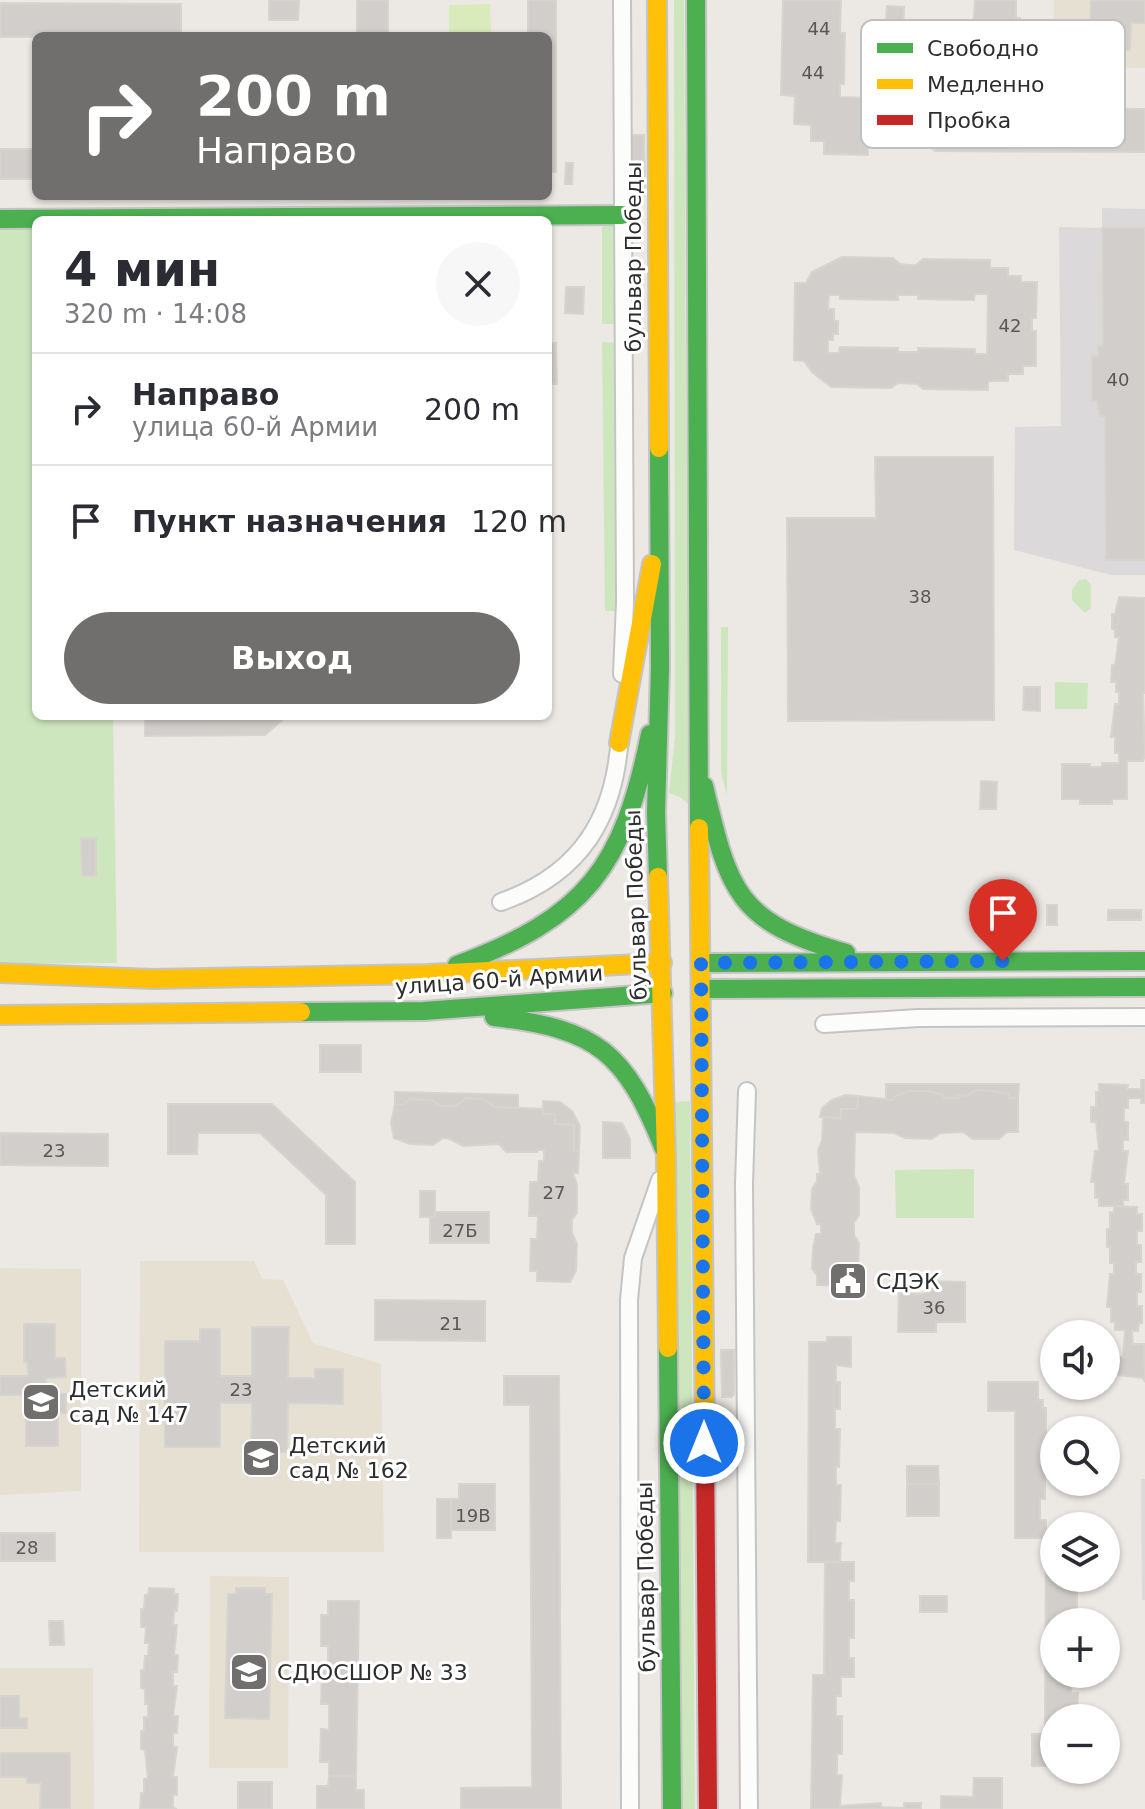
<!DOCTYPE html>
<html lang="ru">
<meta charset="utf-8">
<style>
body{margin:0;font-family:"DejaVu Sans",sans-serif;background:#f7f7f7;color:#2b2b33;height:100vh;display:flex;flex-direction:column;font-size:30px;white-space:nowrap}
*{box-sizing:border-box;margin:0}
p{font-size:26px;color:#7c7c81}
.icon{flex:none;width:44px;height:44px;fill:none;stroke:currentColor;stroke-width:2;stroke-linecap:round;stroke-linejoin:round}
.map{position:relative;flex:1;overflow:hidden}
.side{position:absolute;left:32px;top:216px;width:520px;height:504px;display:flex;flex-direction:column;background:#fff;border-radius:12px;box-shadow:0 2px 6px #0004}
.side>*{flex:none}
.top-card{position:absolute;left:32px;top:32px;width:520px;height:168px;border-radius:12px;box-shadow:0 2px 6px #0004;background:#706f6e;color:#fff;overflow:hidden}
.tools{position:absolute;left:1040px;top:1320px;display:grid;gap:16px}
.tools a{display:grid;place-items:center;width:80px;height:80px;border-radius:50%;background:#fff;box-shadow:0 2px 6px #0004;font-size:40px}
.pin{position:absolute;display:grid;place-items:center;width:68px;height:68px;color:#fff;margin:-82px -34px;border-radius:50% 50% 50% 0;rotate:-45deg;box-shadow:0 0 8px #0007}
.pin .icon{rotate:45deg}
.me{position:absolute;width:88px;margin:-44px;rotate:0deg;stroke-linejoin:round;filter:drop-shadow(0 0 6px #0008)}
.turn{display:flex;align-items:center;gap:28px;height:168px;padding:0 32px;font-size:36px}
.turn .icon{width:104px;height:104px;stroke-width:2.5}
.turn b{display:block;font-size:56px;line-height:68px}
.round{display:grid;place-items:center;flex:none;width:84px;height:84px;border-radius:42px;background:#f7f7f7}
.head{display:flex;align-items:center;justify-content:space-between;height:136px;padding:0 32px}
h1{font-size:48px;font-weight:800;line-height:60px}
.primary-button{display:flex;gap:16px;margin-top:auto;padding:16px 32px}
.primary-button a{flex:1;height:92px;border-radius:48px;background:#706f6e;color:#fff;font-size:32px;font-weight:800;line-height:92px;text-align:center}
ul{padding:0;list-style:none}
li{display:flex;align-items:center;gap:24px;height:112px;padding:0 32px;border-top:2px solid #e1e1e2}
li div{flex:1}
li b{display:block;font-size:30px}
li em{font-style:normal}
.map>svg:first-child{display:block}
.industrial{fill:#dcd9db}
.education{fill:#e6e0d3}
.green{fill:#cee6be}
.pitch{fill:#d9eabb}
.building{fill:#d1cecb;stroke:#d7d4d0;stroke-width:2;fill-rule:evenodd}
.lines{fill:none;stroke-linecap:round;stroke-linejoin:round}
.street-casing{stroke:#c5c4c5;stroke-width:20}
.fast-casing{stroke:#c5c4c5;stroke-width:22}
.slow-casing{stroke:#c5c4c5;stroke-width:22}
.jam-casing{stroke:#c5c4c5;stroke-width:22}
.street{stroke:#fcfcfb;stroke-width:16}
.fast{stroke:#4caf50;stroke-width:18}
.slow{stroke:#ffc107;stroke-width:18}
.jam{stroke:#c62828;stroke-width:18}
.route{stroke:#1a73e8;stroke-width:14;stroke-dasharray:0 25.2}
.labels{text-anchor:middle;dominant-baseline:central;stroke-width:6;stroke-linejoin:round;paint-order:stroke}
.number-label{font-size:18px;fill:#585857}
.street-label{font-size:22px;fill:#2e2e2e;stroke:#fff}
.poi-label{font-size:22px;fill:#2e2e2e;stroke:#fff;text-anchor:start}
.key{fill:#fff;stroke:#c0c0c0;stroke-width:2}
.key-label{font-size:22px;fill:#2e2e2e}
</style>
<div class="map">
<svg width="1145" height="1809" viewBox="0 0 1145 1809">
<rect width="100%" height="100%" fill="#ece8e4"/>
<path class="industrial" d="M1102,208L1145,209V575H1111L1014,550L1015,427L1061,426L1059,227L1102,228Z
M1141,1479H1145V1600H1142Z"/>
<path class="education" d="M1054,0H1145V68L1053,67Z
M140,1261H254L262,1279L283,1280L313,1343L381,1364L384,1552H139Z
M0,1268L81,1269V1491L0,1495Z
M210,1576L289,1577L288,1768H209Z
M0,1668H93L94,1809H0Z"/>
<path class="green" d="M674,0H684L688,804L680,797L669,793L675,737Z
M602,226H615L616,324H602Z
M0,228H36V716H113L117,963L0,964Z
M602,342L616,343L618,611H605Z
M1086,579L1091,585V608L1085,613L1072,600V590L1079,580Z
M721,627H728L727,796L721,772Z
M1055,682L1088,683L1087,709H1055Z
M690,1101L695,1809H679L673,1102Z
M974,1169V1218H896L895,1170Z"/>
<path class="pitch" d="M490,4L491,36H449V5Z"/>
<path class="building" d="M269,0H299L298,20H269Z
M357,0H388V36H357Z
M528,0H556V172H548V36H528Z
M783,0H841L840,33H845L844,84H840V97L867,98V86H879V89L889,90V100H893V112L888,111V121H879L878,133L868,143V155L824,154V141H811V125L794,124L795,96L781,95Z
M975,0H1016V18H1020V49H1016V70L983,69L974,59V39L969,28L974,17Z
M1091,0H1145V23H1131L1130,50L1090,49Z
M0,3L181,4V36L0,37Z
M887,6L904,7L903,38H885Z
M922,107L1145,109V152L935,151L922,141Z
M630,135H644L645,196H630Z
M0,149H36V179H0Z
M566,163H573L572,184H565Z
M1102,228H1145V560H1106L1105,416H1100L1097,401H1092V356H1098V346H1103Z
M842,257L893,258L900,264L908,265H916L923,259L990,260V268H1008V276H1021V282H1037L1036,318H1032V331H1036V366H1023V374H1008V381H988V390L923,389L917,384L898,383L891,388L831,387L812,372L804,361L794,360L795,283H806L812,272ZM975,294H988L987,354H975V349L918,348V352H898V348L840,347L839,353H828V340H833V334H838V321H834V309H828L829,295H840V299L898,300V295H918V299L974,300Z
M566,287H584L583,314L565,313Z
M548,343H556L557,384H548Z
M875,457H993L994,720L788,721L787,518H876Z
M1119,597L1145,598V693H1143L1145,756L1143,761H1127V799H1112V804H1080V799H1062V764H1090V767H1102V763H1119V753H1115V737H1111L1115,704H1119V692H1116V682H1111L1112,665H1115L1119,637H1115V629H1112V614H1115Z
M1024,687H1040V711L1023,710Z
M145,716H287L265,735L145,736Z
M981,781L997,782L996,809H980Z
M81,838H96V876H82Z
M1047,905H1057V925H1047Z
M1108,910H1141V920H1108Z
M320,1045H361V1072H320Z
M1141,1080H1145V1103H1141V1098H1128V1108H1124V1122H1128V1140H1123V1151H1128L1124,1184H1128V1200H1123V1206H1099V1198H1095V1182H1091L1095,1151H1099L1096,1122H1091V1107H1096V1092H1099V1084L1128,1085L1127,1089H1141Z
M886,1084H1019L1018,1098H1009V1094L993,1091L977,1090L966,1096L958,1095V1098H944V1095L929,1091H908L894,1097L893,1100H886Z
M977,1090L993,1091L1009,1094V1098H1018V1132H1007L999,1139H973L963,1132L941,1133L931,1139L905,1138L894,1133L855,1132L854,1176L859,1187V1215L854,1223V1235L859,1243L858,1270L853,1277V1286L817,1285V1275L812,1269L813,1248L816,1234H821V1224H817L811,1209L812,1189L817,1181V1174H820L818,1150L822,1141L823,1117L841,1118V1109H857L858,1096L893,1100L894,1097L908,1091H929L944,1095V1098H958V1095L966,1096Z
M395,1092L518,1095V1108L495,1107L483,1099L467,1098L455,1106H440L432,1100L410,1099L403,1105L395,1104Z
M846,1095L858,1096L857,1109H841V1118L820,1117L822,1108L832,1100Z
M467,1098L483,1099L495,1107L543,1109V1114H555V1124L574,1125V1151H579L578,1173H573L577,1185V1213L572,1220V1233L577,1244L576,1271L570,1282L537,1281V1271H530L531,1239H537L538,1216H529L530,1182H538L539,1161H544V1150H537V1152H506L499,1144L463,1146L450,1139L443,1138L433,1145L410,1144L394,1138L391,1123L395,1104L403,1105L410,1099L432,1100L440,1106H455Z
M543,1101L560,1102L572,1111L580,1126L579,1151H574V1125L555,1124V1114H543Z
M168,1104H272L355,1182V1244H326V1195L260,1133H198L197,1154H168Z
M603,1122L622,1123L630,1139V1158H603Z
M0,1133L108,1134V1166L0,1165Z
M420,1191H435V1217H420Z
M1114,1206L1137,1207V1214H1142V1231H1137V1245H1141V1262H1136V1274H1141V1292H1137V1306H1142V1323H1139L1138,1331H1132L1133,1344H1144L1145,1382L1143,1378L1118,1375V1357H1123L1125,1330H1115V1322H1111V1307H1107L1110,1274H1114V1263H1110V1247H1107V1229H1110V1212L1114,1213Z
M435,1212H489V1243H430V1217H435Z
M925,1281L965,1282V1322H936V1332H898L899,1293L925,1294Z
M375,1300L485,1301V1341L375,1340Z
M24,1324H55V1358H65L66,1377L46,1378V1394H66V1413H58V1446H26V1412H30V1395H0V1376H28L27,1362H24Z
M252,1327H289L288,1378H315V1369H343V1404L288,1403L287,1452H251L252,1403H220V1447H165V1341H200V1329H220V1376H252Z
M827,1337H851V1367L836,1365V1382H840V1409H835V1429H840L839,1467H836V1485H841L840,1521H836L835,1543H841L840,1562H808L809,1342H827Z
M721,1350H734V1394L731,1397H722Z
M504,1376H559L561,1809H461V1788L532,1787L530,1405H504Z
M988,1382H1038V1400H1043V1408H1046V1443H1040V1462H1045V1499H1040V1520H1046V1538H1015V1411H988Z
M907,1466H938L939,1484H907Z
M459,1484H495V1530H451V1499H459Z
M907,1484H939V1516H907Z
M437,1499H451V1538H437Z
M0,1533H55V1561H0Z
M1046,1538H1054V1578L1077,1579V1614H1071V1622H1054V1674H1072L1071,1693H1078L1077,1718H1054V1766H1032V1734H1045Z
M825,1562H854V1581H849V1600H854V1638H849V1658H854V1677H841V1696H836V1716H842V1754H837V1775H842L840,1806L881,1803V1807L904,1808V1803H921V1809H811L813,1675H824Z
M149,1588L174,1589V1594H178L177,1611H174L173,1625H177L174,1655H178L177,1672H173V1686H177L173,1716H178L177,1733H173V1747H177L173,1777H177V1795L173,1794V1808L177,1809H140L141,1793H144V1779H148L145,1750L141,1749V1731H144V1717H148V1704H145V1689L141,1688V1670H144L145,1656H148L149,1643H145L146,1627H141V1609H144L145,1595H148Z
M236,1588H265V1594H272L269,1719L225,1718L228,1594H236Z
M920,1596H947V1612H920Z
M328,1601H359L356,1776H329V1762H320L321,1729L329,1730V1704H321L322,1671H328V1646H321V1615H328Z
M49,1621H63L64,1645H50Z
M0,1696H19V1718H27V1728H0Z
M0,1753H70V1809H40L41,1783H27V1777H0Z
M329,1776H356V1790H364V1809H317V1786H328Z
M974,1778H1002V1809H941V1796L973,1797Z
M238,1782H272V1809H238Z"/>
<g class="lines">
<defs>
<path id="street" d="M622,674L625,602L622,0
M501,902C581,874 616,817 620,733
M824,1024L918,1018L1145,1017
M747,1091L744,1184L749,1809
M630,1809L629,1300L633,1258L660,1180"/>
<path id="fast" d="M696,0L699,828
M0,219L622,215
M704,786C729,891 736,922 846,953
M658,877L656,813L660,668L659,448
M701,963L1145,961
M457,965C586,917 623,868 650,734
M701,989L1145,987
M301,1012L424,1011L663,993
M494,1017C598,1029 625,1052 664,1149
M668,1348L672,1809"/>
<path id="slow" d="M657,0L659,448
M619,743L652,564
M699,828L705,1445
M658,877L666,1156L668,1348
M0,973L153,979L427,974L662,963
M0,1015L301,1012"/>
<path id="jam" d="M705,1445L708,1809"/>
</defs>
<use href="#street" class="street-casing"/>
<use href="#fast" class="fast-casing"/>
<use href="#slow" class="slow-casing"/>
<use href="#jam" class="jam-casing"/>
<use href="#street" class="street"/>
<use href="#fast" class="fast"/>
<use href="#slow" class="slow"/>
<use href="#jam" class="jam"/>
</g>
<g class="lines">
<path class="route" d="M704,1443L701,963L1003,961"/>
</g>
<defs>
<symbol id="civic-square" viewBox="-11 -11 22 22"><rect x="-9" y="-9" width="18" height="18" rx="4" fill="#706f6e" stroke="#fff"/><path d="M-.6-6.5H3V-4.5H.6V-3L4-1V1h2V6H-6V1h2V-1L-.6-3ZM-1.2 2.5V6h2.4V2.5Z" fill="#fff"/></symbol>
<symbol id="school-square" viewBox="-11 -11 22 22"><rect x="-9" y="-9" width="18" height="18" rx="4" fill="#706f6e" stroke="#fff"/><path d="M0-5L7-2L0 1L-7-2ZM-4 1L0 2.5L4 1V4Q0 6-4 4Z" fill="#fff"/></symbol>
</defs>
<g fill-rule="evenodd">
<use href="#civic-square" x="826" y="1259" width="44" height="44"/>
<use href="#school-square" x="19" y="1380" width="44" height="44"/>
<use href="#school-square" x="239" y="1436" width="44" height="44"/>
<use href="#school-square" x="227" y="1650" width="44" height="44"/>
</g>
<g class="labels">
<g class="number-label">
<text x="819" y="28">44</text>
<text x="813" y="72">44</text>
<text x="1010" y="325">42</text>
<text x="1118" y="379">40</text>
<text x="920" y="596">38</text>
<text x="54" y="1150">23</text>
<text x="554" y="1192">27</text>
<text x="460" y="1230">27Б</text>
<text x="934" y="1307">36</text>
<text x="451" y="1323">21</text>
<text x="241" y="1389">23</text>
<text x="473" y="1515">19В</text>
<text x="27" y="1547">28</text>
</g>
<g class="street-label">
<text transform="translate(633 257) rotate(-90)">бульвар Победы</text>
<text transform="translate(636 905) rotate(-92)">бульвар Победы</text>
<text transform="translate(499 980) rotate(-4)">улица 60-й Армии</text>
<text transform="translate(646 1577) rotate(-91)">бульвар Победы</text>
</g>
<g class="poi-label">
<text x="876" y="1281">СДЭК</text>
<text x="69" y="1389">Детский<tspan x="69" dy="25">сад № 147</tspan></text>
<text x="289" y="1445">Детский<tspan x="289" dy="25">сад № 162</tspan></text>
<text x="277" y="1672">СДЮСШОР № 33</text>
</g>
</g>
<rect x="861" y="20" width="264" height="128" rx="12" class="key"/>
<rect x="877" y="43" width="36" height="10" fill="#4caf50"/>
<rect x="877" y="79" width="36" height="10" fill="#ffc107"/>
<rect x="877" y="115" width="36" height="10" fill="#c62828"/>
<g class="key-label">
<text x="927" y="56">Свободно</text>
<text x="927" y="92">Медленно</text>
<text x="927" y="128">Пробка</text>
</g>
</svg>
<div class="tools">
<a><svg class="icon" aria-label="sound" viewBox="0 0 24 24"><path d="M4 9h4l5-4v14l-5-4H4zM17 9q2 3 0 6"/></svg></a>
<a><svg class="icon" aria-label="search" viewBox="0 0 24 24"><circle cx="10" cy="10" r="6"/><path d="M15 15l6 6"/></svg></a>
<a><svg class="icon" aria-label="layers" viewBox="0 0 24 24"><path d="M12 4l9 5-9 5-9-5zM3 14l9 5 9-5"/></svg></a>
<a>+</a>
<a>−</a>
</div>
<div class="pin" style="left:1003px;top:961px;background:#d93025"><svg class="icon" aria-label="arrive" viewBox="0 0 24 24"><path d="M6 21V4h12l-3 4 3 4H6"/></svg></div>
<svg class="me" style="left:704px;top:1443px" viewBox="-20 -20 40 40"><circle r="17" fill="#1a73e8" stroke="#fff" stroke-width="3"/><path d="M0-11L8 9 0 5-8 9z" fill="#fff"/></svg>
<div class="top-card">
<div class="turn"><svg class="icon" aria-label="right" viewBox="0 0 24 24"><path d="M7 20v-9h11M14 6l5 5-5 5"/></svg><div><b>200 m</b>Направо</div></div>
</div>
<section class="side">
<div class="head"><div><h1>4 мин</h1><p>320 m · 14:08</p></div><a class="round"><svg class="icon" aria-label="close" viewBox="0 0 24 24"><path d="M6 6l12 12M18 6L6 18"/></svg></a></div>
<ul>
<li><svg class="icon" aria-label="right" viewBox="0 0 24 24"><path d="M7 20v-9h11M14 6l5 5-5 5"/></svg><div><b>Направо</b><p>улица 60-й Армии</p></div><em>200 m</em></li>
<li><svg class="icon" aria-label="arrive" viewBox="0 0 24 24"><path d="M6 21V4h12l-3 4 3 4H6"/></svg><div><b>Пункт назначения</b></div><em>120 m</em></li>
</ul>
<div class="primary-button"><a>Выход</a></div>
</section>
</div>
